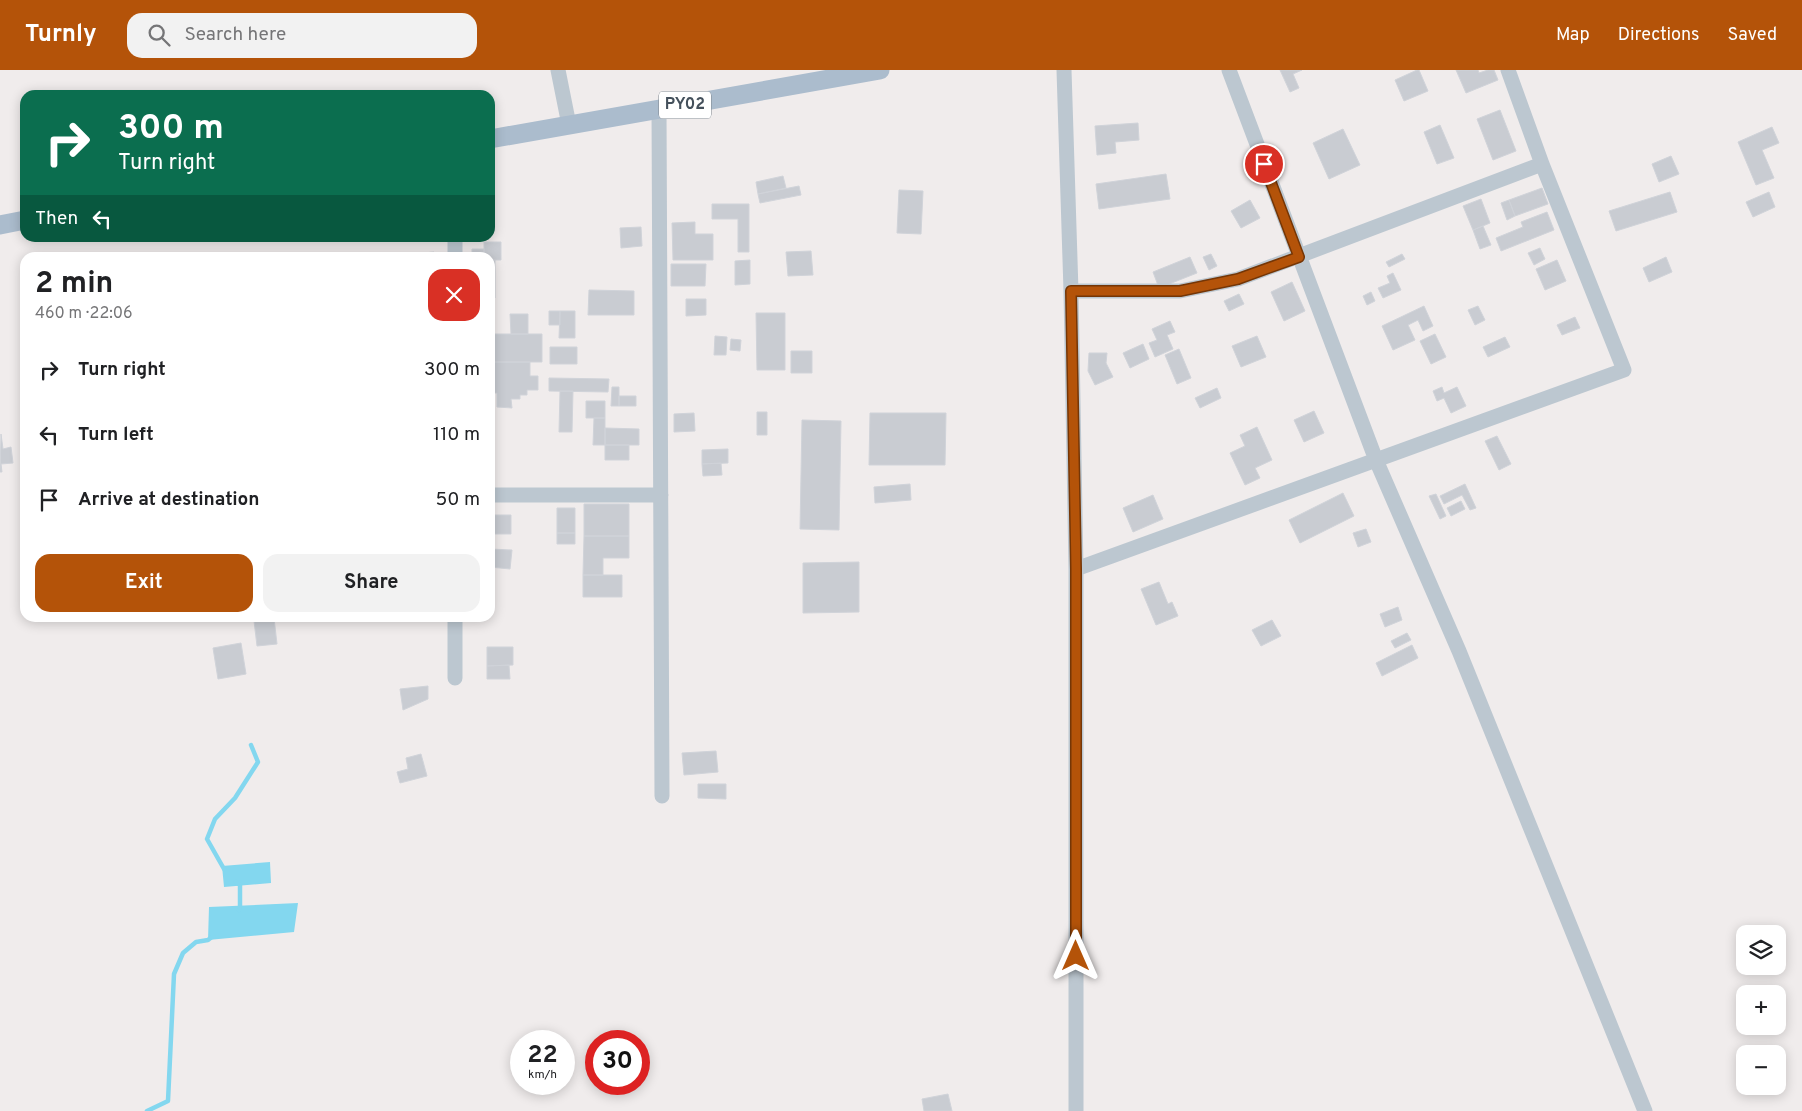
<!DOCTYPE html>
<meta charset="utf-8">
<style>
body{margin:0;font-family:Overpass,sans-serif;background:#f2f2f2;color:#202124;height:100vh;display:flex;flex-direction:column;font-size:19px;white-space:nowrap}
*{box-sizing:border-box;margin:0}
p{font-size:16px;color:#757577}
.icon{flex:none;width:28px;height:28px;fill:none;stroke:currentColor;stroke-width:2;stroke-linecap:round;stroke-linejoin:round}
.map{position:relative;flex:1;overflow:hidden}
.panel{position:absolute;left:20px;top:182px;width:475px;height:370px;display:flex;flex-direction:column;background:#fff;border-radius:15px;box-shadow:0 2px 12px #0003}
.panel>*{flex:none}
.banner{position:absolute;left:20px;top:20px;width:475px;height:152px;border-radius:15px;box-shadow:0 2px 12px #0003;background:#0b6e4f;color:#fff;overflow:hidden}
.buttons{position:absolute;left:1736px;top:855px;display:grid;gap:10px}
.buttons a{display:grid;place-items:center;width:50px;height:50px;border-radius:10px;background:#fff;box-shadow:0 2px 12px #0003;font-size:25px}
.speed{position:absolute;left:510px;top:960px;display:flex;gap:10px;font-size:25px;font-weight:700;text-align:center}
.speed>*{display:grid;place-content:center;width:65px;height:65px;border-radius:50%;background:#fff;box-shadow:0 2px 12px #0003;line-height:1}
.speed small{font-size:12px;font-weight:400}
.speed .limit{border:8px solid #d22;background:#fff;color:#111}
.pin{position:absolute;display:grid;place-items:center;width:42px;height:42px;color:#fff;margin:-21px;border:2px solid #fff;border-radius:50%;box-shadow:0 1px 5px #0007}
.me{position:absolute;width:55px;margin:-28px;rotate:0deg;stroke-linejoin:round;filter:drop-shadow(0 0 4px #0008)}
.turn{display:flex;align-items:center;gap:18px;height:105px;padding:0 15px;font-size:22px}
.turn .icon{width:65px;height:65px;stroke-width:2.5}
.turn b{display:block;font-size:35px;line-height:42px}
.then{display:flex;align-items:center;height:48px;padding:0 15px;background:#0003;gap:10px;font-size:19px}
.round{display:grid;place-items:center;flex:none;width:52px;height:52px;border-radius:15px;background:#f2f2f2}
.summary{display:flex;align-items:center;justify-content:space-between;height:85px;padding:0 15px}
h1{font-size:30px;font-weight:700;line-height:38px}
.action{display:flex;gap:10px;margin-top:auto;padding:10px 15px}
.action a{flex:1;height:58px;border-radius:15px;background:#b45309;color:#fff;font-size:20px;font-weight:700;line-height:58px;text-align:center}
.action a+a{background:#f2f2f2;color:#202124}
ul{padding:0;list-style:none}
li{display:flex;align-items:center;gap:15px;height:65px;padding:0 15px}
li div{flex:1}
li b{display:block;font-size:19px}
li em{font-style:normal}
header{display:flex;align-items:center;gap:30px;box-sizing:border-box;height:70px;padding:0 25px;background:#b45309;color:#fff}
header strong{font-size:24px}
nav{display:flex;gap:28px;margin-inline-start:auto;font-size:18px}
.search{width:350px;height:45px;background:#f2f2f2;display:flex;align-items:center;gap:12px;box-sizing:border-box;padding:0 18px;border-radius:15px;color:#757577;font-size:19px}
.map>svg:first-child{display:block}
.water{fill:#83d7ef}
.lines{fill:none;stroke-linecap:round;stroke-linejoin:round}
.stream{stroke:#83d7ef;stroke-width:4.5}
.building{fill:#c9ccd2;stroke:#d0d3d9}
.minor{stroke:#bcc7d0;stroke-width:15}
.major{stroke:#abbccd;stroke-width:19}
.route-casing{stroke:#753606;stroke-width:12}
.route{stroke:#b45309;stroke-width:9}
.labels{text-anchor:middle;dominant-baseline:central;stroke-width:4.5;stroke-linejoin:round;paint-order:stroke}
.shield{fill:#fff;stroke:#7c848c;stroke-width:1}
.shield-label{font-size:16px;font-weight:bold;fill:#44505b}
</style>
<header>
<strong>Turnly</strong>
<div class="search"><svg class="icon" aria-label="search" viewBox="0 0 24 24"><circle cx="10" cy="10" r="6"/><path d="M15 15l6 6"/></svg>Search here</div>
<nav><a>Map</a><a>Directions</a><a>Saved</a></nav>
</header>
<div class="map">
<svg width="1802" height="1041" viewBox="0 0 1802 1041">
<rect width="100%" height="100%" fill="#f0ecec"/>
<path class="water" d="M270,792L271,813L224,817L222,796Z
M298,833L294,862L208,870L209,837Z"/>
<g class="lines">
<path class="stream" d="M224,799L207,769L215,749L235,728L258,692L251,675
M236,812L240,815V836L239,840
M147,1041L168,1031L174,904L183,883L196,872L208,870L213,866"/>
</g>
<path class="building" d="M1280,0H1302L1293,4L1299,18L1290,22Z
M1417,0H1419L1428,21L1404,31L1395,10Z
M1456,0H1478L1479,3L1488,0H1494L1498,10L1466,23Z
M1500,40L1516,81L1493,90L1477,49Z
M1138,53L1139,70L1115,72L1116,83L1097,85L1095,56Z
M1440,55L1454,88L1437,94L1424,62Z
M1772,57L1779,73L1762,80L1774,108L1756,115L1738,72Z
M1343,59L1360,95L1329,109L1313,73Z
M1671,86L1679,104L1659,112L1652,94Z
M1166,104L1170,129L1099,139L1096,114Z
M783,106L786,118L758,124L756,112Z
M799,116L801,125L760,133L758,124Z
M1542,118L1548,134L1515,146L1509,130Z
M899,120L923,121L921,164L897,163Z
M1670,122L1677,142L1616,161L1609,141Z
M1769,122L1775,137L1753,147L1746,132Z
M1481,129L1490,153L1473,160L1463,136Z
M1250,130L1260,148L1241,158L1231,141Z
M1509,130L1515,146L1507,150L1501,133Z
M712,134H749V182H738V149H712Z
M1547,142L1554,160L1501,181L1496,168L1523,157L1521,152Z
M695,152V164H713V190H673L672,153Z
M1483,156L1491,175L1480,179L1473,160Z
M641,157L642,176L621,178L620,158Z
M484,172H501V190H490V188H484Z
M1540,178L1545,189L1534,195L1528,183Z
M472,179H484V188H472Z
M811,181L813,205L788,206L786,182Z
M434,182V188H412V184Z
M1211,184L1217,196L1209,200L1203,187Z
M1402,184L1405,189L1389,197L1386,192Z
M1190,187L1197,203L1159,218L1153,202Z
M1666,187L1672,202L1649,212L1643,198Z
M490,190H495V228H490Z
M750,190V214L735,215V191Z
M1557,190L1566,211L1545,220L1536,199Z
M671,194H706L705,216H671Z
M1393,203L1401,220L1383,228L1378,218L1390,213L1387,206Z
M1292,212L1305,241L1284,251L1271,222Z
M589,220L634,221V245H588Z
M1371,222L1375,231L1367,235L1363,226Z
M1239,224L1244,234L1229,241L1224,231Z
M686,229H706V245L686,246Z
M1424,236L1433,256L1423,261L1418,250L1408,255L1415,270L1393,280L1382,256Z
M1478,236L1485,250L1475,255L1468,240Z
M549,241H560V255H549Z
M560,241H575V268H559Z
M756,243H785V300H757Z
M510,244H528V264H511Z
M1575,247L1580,258L1562,265L1557,255Z
M1170,251L1175,262L1167,265L1173,279L1155,287L1149,273L1157,270L1152,259Z
M490,264H542V292H490Z
M1435,264L1446,287L1431,294L1420,271Z
M715,266L727,267L726,285H714Z
M1257,266L1266,287L1241,297L1232,276Z
M1505,267L1510,277L1488,287L1483,277Z
M731,269L741,270L740,281L730,280Z
M1143,274L1149,289L1130,298L1123,283Z
M550,277H577V294H550Z
M1179,279L1191,308L1177,314L1165,285Z
M791,281H812V303H791Z
M1089,283H1107L1106,293L1113,307L1095,315L1088,301Z
M490,292H530V306H538V320H527V325H520V329H511L512,338L497,337V323H490Z
M549,308L609,309L608,322L549,321Z
M612,317H619V336H611Z
M1442,317L1444,323L1457,317L1466,336L1451,343L1444,328L1437,331L1433,321Z
M1217,318L1221,328L1200,338L1195,328Z
M560,321H573L572,362H559Z
M619,326H636V336H619Z
M586,331H605V348H586Z
M1314,341L1324,363L1304,372L1294,350Z
M757,342H767V365H757Z
M694,343L695,361L674,362V344Z
M870,343H946L945,395H869Z
M594,348H605V375H593Z
M802,350L841,351L839,460L800,459Z
M1257,357L1272,390L1255,398L1260,408L1245,415L1230,383L1245,376L1240,365Z
M605,358L639,359V375H605Z
M1,364L3,379L11,377L13,393L1,394L2,402H0Z
M1497,366L1511,394L1499,400L1485,371Z
M605,375H629V390H605Z
M728,379V393L702,394V380Z
M721,393L722,405L703,406L702,394Z
M910,414L911,430L875,433L874,417Z
M1465,414L1476,438L1470,440L1462,425L1444,434L1440,426Z
M1343,423L1354,446L1300,473L1289,450Z
M1436,424L1446,446L1440,449L1429,426Z
M1153,425L1163,449L1133,462L1123,438Z
M1461,431L1465,439L1451,446L1447,438Z
M584,434H629V466H584Z
M557,438H575V463H557Z
M492,445H511V464H492Z
M1366,459L1371,472L1358,477L1353,463Z
M557,463H575V474H557Z
M584,466H629V488H603V505H583Z
M490,479L512,480L510,499L490,497Z
M859,492V542L803,543V493Z
M583,505H622V527H583Z
M1159,512L1168,534L1172,532L1178,546L1156,555L1141,519Z
M1398,537L1402,550L1385,557L1380,544Z
M274,548L277,574L257,576L254,551Z
M1272,550L1281,566L1261,576L1252,560Z
M1407,563L1411,570L1395,578L1391,571Z
M241,573L246,604L218,609L213,578Z
M1412,575L1418,588L1382,606L1376,593Z
M487,577H513V595L487,596Z
M509,595L510,609H487V596Z
M428,616V629L403,640L400,619Z
M716,681L718,702L684,705L682,683Z
M421,684L427,706L400,713L397,702L408,699L406,688Z
M698,714H726V729L698,728Z
M948,1024L952,1041H924L922,1029Z"/>
<g class="lines">
<path class="minor" d="M558,0L569,55
M1064,0L1071,221L1076,499V1041
M1229,0L1376,390L1459,581L1645,1041
M659,39L662,726
M455,168V188
M1071,221H1180L1238,209L1542,94
M490,425H661
M1076,499L1624,300L1542,94L1508,0
M455,608V548"/>
<path class="major" d="M490,69L880,0
M0,155L25,150"/>
</g>
<g class="lines">
<defs>
<path id="route" d="M1076,886V499L1071,221H1180L1238,209L1299,187L1264,94"/>
</defs>
<use href="#route" class="route-casing"/>
<use href="#route" class="route"/>
</g>
<g class="labels">
<rect class="shield" x="659" y="21.5" width="52" height="27" rx="4"/>
<g class="shield-label">
<text x="685" y="35">PY02</text>
</g>
</g>
</svg>
<div class="buttons">
<a><svg class="icon" aria-label="layers" viewBox="0 0 24 24"><path d="M12 4l9 5-9 5-9-5zM3 14l9 5 9-5"/></svg></a>
<a>+</a>
<a>−</a>
</div>
<div class="speed"><div>22<small>km/h</small></div><div class="limit">30</div></div>
<div class="pin" style="left:1264px;top:94px;background:#d93025"><svg class="icon" aria-label="arrive" viewBox="0 0 24 24"><path d="M6 21V4h12l-3 4 3 4H6"/></svg></div>
<svg class="me" style="left:1076px;top:886px" viewBox="-20 -20 40 40"><path d="M0-17L14 15 0 8-14 15z" fill="#b45309" stroke="#fff" stroke-width="4"/></svg>
<div class="banner">
<div class="turn"><svg class="icon" aria-label="right" viewBox="0 0 24 24"><path d="M7 20v-9h11M14 6l5 5-5 5"/></svg><div><b>300 m</b>Turn right</div></div>
<div class="then">Then<svg class="icon" aria-label="left" viewBox="0 0 24 24"><path d="M17 20v-9H6M10 6l-5 5 5 5"/></svg></div>
</div>
<section class="panel">
<div class="summary"><div><h1>2 min</h1><p>460 m · 22:06</p></div><a class="round" style="background:#d93025;color:#fff"><svg class="icon" aria-label="close" viewBox="0 0 24 24"><path d="M6 6l12 12M18 6L6 18"/></svg></a></div>
<ul>
<li><svg class="icon" aria-label="right" viewBox="0 0 24 24"><path d="M7 20v-9h11M14 6l5 5-5 5"/></svg><div><b>Turn right</b></div><em>300 m</em></li>
<li><svg class="icon" aria-label="left" viewBox="0 0 24 24"><path d="M17 20v-9H6M10 6l-5 5 5 5"/></svg><div><b>Turn left</b></div><em>110 m</em></li>
<li><svg class="icon" aria-label="arrive" viewBox="0 0 24 24"><path d="M6 21V4h12l-3 4 3 4H6"/></svg><div><b>Arrive at destination</b></div><em>50 m</em></li>
</ul>
<div class="action"><a>Exit</a><a>Share</a></div>
</section>
</div>
